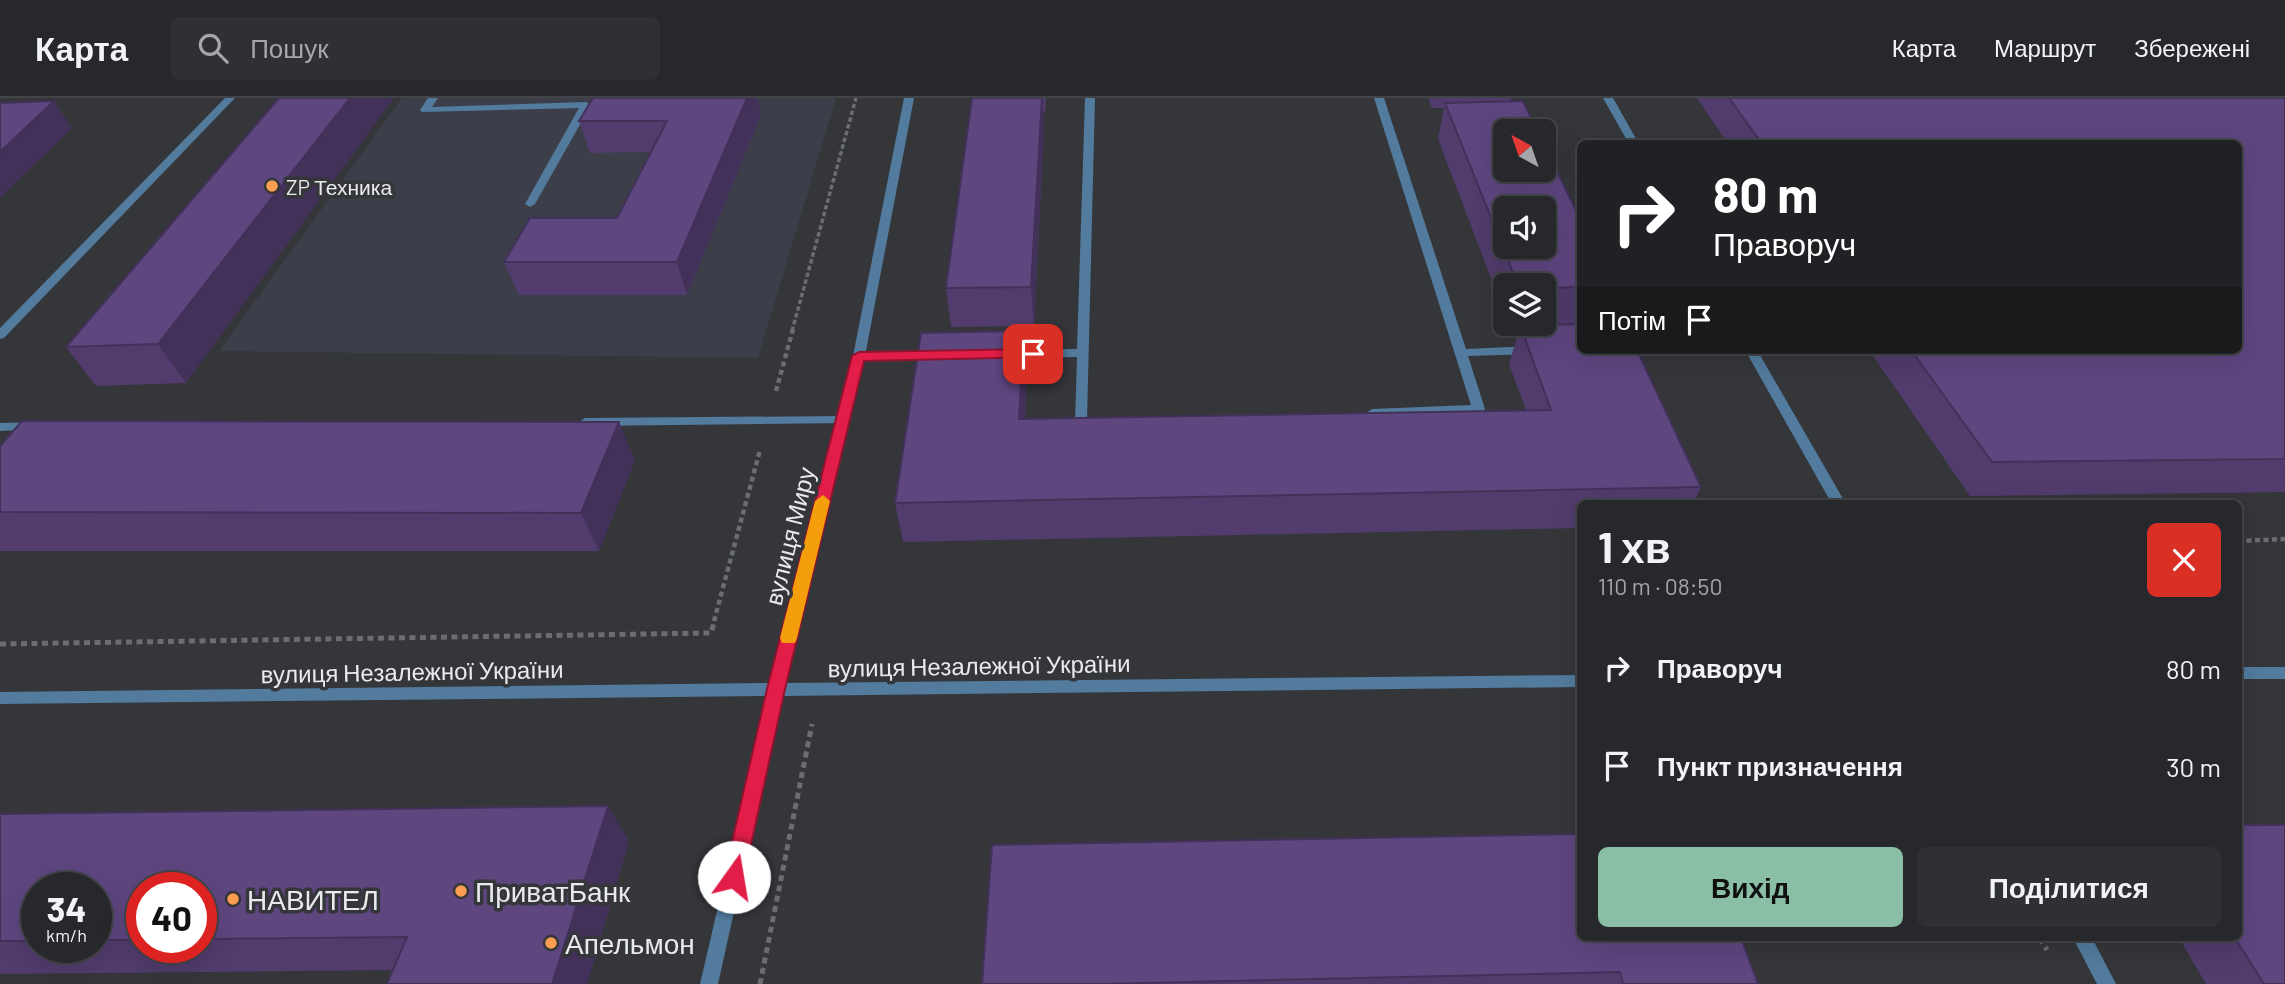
<!DOCTYPE html>
<html lang="uk">
<meta charset="utf-8">
<style>
body{margin:0;font-family:Barlow,sans-serif;background:#2f3034;color:#f1f3f6;height:100vh;display:flex;flex-direction:column;font-size:26px;white-space:nowrap}
*{box-sizing:border-box;margin:0}
p{font-size:23px;color:#a4a6a9}
.icon{flex:none;width:38px;height:38px;fill:none;stroke:currentColor;stroke-width:2;stroke-linecap:round;stroke-linejoin:round}
.map{position:relative;flex:1;overflow:hidden}
.sheet{position:absolute;left:1577px;top:402px;width:665px;height:441px;display:flex;flex-direction:column;background:#27282c;border-radius:10px;box-shadow:0 7px 28px #0002,0 0 0 2px #434448}
.sheet>*{flex:none}
.guide{position:absolute;left:1577px;top:42px;width:665px;height:214px;border-radius:10px;box-shadow:0 7px 28px #0002,0 0 0 2px #434448;background:#202124;color:#fff;overflow:hidden}
.needle{width:46px;rotate:320deg}
.buttons{position:absolute;left:1493px;top:21px;display:grid;gap:14px}
.buttons a{display:grid;place-items:center;width:63px;height:63px;border-radius:10px;background:#27282c;box-shadow:0 7px 28px #0002,0 0 0 2px #434448;font-size:35px}
.speed{position:absolute;left:21px;top:774px;display:flex;gap:14px;font-size:35px;font-weight:700;text-align:center}
.speed>*{display:grid;place-content:center;width:91px;height:91px;border-radius:50%;background:#27282c;box-shadow:0 7px 28px #0002,0 0 0 2px #434448;line-height:1}
.speed small{font-size:18px;font-weight:400}
.speed .limit{border:10px solid #d22;background:#fff;color:#111}
.pin{position:absolute;display:grid;place-items:center;width:60px;height:60px;color:#fff;margin:-30px;border-radius:14px;box-shadow:0 4px 10px #0006}
.me{position:absolute;width:77px;margin:-38px;rotate:13deg;stroke-linejoin:round;filter:drop-shadow(0 0 5px #0008)}
.turn{display:flex;align-items:center;gap:24px;height:147px;padding:0 21px;font-size:32px}
.turn .icon{width:91px;height:91px;stroke-width:2.5}
.turn b{display:block;font-size:49px;line-height:60px}
.then{display:flex;align-items:center;height:66px;padding:0 21px;background:#0003;gap:14px;font-size:26px}
.round{display:grid;place-items:center;flex:none;width:74px;height:74px;border-radius:10px;background:#2f3034}
.overview{display:flex;align-items:center;justify-content:space-between;height:119px;padding:0 21px}
h1{font-size:42px;font-weight:700;line-height:52px}
.button{display:flex;gap:14px;margin-top:auto;padding:14px 21px}
.button a{flex:1;height:80px;border-radius:10px;background:#8abfa5;color:#111;font-size:28px;font-weight:700;line-height:80px;text-align:center}
.button a+a{background:#2f3034;color:#f1f3f6}
ul{padding:0;list-style:none}
li{display:flex;align-items:center;gap:21px;height:98px;padding:0 21px}
li div{flex:1}
li b{display:block;font-size:26px}
li em{font-style:normal}
header{display:flex;align-items:center;gap:42px;box-sizing:border-box;height:98px;padding:0 35px;background:#27282c;border-bottom:2px solid #434448}
header strong{font-size:33px}
nav{display:flex;gap:38px;margin-inline-start:auto;font-size:24px}
.search{width:490px;height:63px;background:#2f3034;display:flex;align-items:center;gap:18px;box-sizing:border-box;padding:0 24px;border-radius:10px;color:#a4a6a9;font-size:26px}
.map>svg:first-child{display:block}
.built{fill:#3c3f49}
.lines{fill:none;stroke-linecap:round;stroke-linejoin:round}
.path-far2{stroke:#6b6d70;stroke-width:3.5;stroke-dasharray:4.5 2.5;stroke-linecap:butt}
.path-far1{stroke:#6b6d70;stroke-width:4.5;stroke-dasharray:5 3.5;stroke-linecap:butt}
.path{stroke:#6b6d70;stroke-width:5;stroke-dasharray:6 4.5;stroke-linecap:butt}
.service{fill:#527b9d;fill-rule:evenodd}
.tertiary{fill:#527b9d;fill-rule:evenodd}
.wall{fill:#513c6d;fill-rule:evenodd}
.shaded-wall{fill:#423159}
.building{fill:#5e467f;stroke:#423159;stroke-width:2;fill-rule:evenodd}
.route{fill:#e11d48;stroke:#92132f;stroke-width:2}
.slow{fill:#f59e0b}
.poi-dot{fill:#fb9e51;stroke:#34363a;stroke-width:2.5}
.labels{text-anchor:middle;dominant-baseline:central;stroke-width:7;stroke-linejoin:round;paint-order:stroke}
.far-poi-label{font-size:21px;fill:#e9eaed;stroke:#34363a;text-anchor:start}
.street-label{font-size:24px;fill:#e9eaed;stroke:#34363a}
.near-poi-label{font-size:28px;fill:#e9eaed;stroke:#34363a;text-anchor:start}
</style>
<header>
<strong>Карта</strong>
<div class="search"><svg class="icon" aria-label="search" viewBox="0 0 24 24"><circle cx="10" cy="10" r="6"/><path d="M15 15l6 6"/></svg>Пошук</div>
<nav><a>Карта</a><a>Маршрут</a><a>Збережені</a></nav>
</header>
<div class="map">
<svg width="2285" height="886" viewBox="0 0 2285 886">
<rect width="100%" height="100%" fill="#34363a"/>
<path class="built" d="M402,0H836L758,260L219,253Z"/>
<g class="lines">
<path class="path-far2" d="M792,233L856,0"/>
<path class="path-far1" d="M776,293L793,231
M2238,443L2285,441
M714,523L760,352"/>
<path class="path" d="M0,546L711,535L715,521
M2040,840L2047,852
M760,886L812,626"/>
<path class="service" d="M225,0H235L4,240L0,241V230Z
M428,0H438L432,9L586,4L591,7L535,106L530,109L525,106L579,10L422,14L420,12Z
M1085,0H1095L1087,322L1098,323L1099,326C1094,333 1080,333 1075,326L1077,259L1007,260L1001,256L1007,252L1077,251Z
M1374,0H1384L1466,251L1530,248L1536,252L1530,256L1468,258L1485,311L1483,314L1372,319L1366,315L1372,311L1471,307Z
M934,253L938,254L940,257L938,260L859,262L853,258L859,254Z
M843,318L849,322L848,325L585,328L579,324L585,320Z
M36,324L41,325L42,328L41,331L0,333V325Z"/>
<path class="tertiary" d="M904,0H914L865,258L785,585L1580,577V589L782,598L718,886H700L767,598L0,606V594L770,585L853,258Z
M1603,0H1613L1639,46H1629Z
M1745,252H1757L1846,406H1832Z
M2238,569H2285V581H2238Z
M2073,840H2092L2116,886H2097Z"/>
</g>
<path class="wall" d="M279,0L186,285L96,288L66,249Z
M593,0H757L761,17L687,197H519L504,164L617,120L651,54L590,55L579,23Z
M972,0H1046L1045,14H1043L1044,32L1034,228L951,229L946,190Z
M1428,0H1511L1510,4L1580,121V252L1701,389L1693,406H1580V430L903,444L895,405L1024,233L1027,272L1025,321L1526,312L1509,266L1520,229H1509L1508,226H1544V187H1505V217L1438,41L1444,10H1432Z
M1697,0H2285V394L1970,398L1869,252H2238V46H1728Z
M0,348L635,362L599,453H0Z
M0,716L629,743L587,886H387L393,872L0,876ZM37,789H96V849H37ZM142,789H201V849H142Z
M992,747L1758,886H982Z
M2179,840H2238L2285,886H2206Z"/>
<path class="shaded-wall" d="M350,0H394L186,285L158,246Z
M747,0H757L761,17L687,197L677,164Z
M1042,0L1044,32L1034,228L1031,189Z
M54,3L72,30L0,100V54Z
M1024,233L1027,272L1023,360L1019,321Z
M619,324L635,362L599,453L581,415Z
M608,708L629,743L587,886H552Z"/>
<path class="building" d="M279,0H350L158,246L66,249Z
M593,0H747L677,164H504L530,120H617L667,23H579Z
M972,0H1042L1031,189L946,190Z
M1729,0H2285V361L1992,364L1911,252H2238V46H1762Z
M54,3L0,54V5Z
M1523,3L1537,33H1505V72H1544V46L1580,121V189L1544,190V187H1518L1445,5ZM1505,110H1544V149H1505Z
M1580,226V252H1637L1701,389L895,405L921,235L1024,233L1019,321L1551,312L1520,227Z
M22,323L619,324L581,415L0,414V348Z
M608,708L552,886H387L407,839L201,841V789H142V842H96V789H37V843H0V716Z
M2238,727H2285V886H2264L2235,840H2238Z
M1580,736V840H1741L1758,886H1623L1620,874L1102,886H982L992,747Z"/>
<path class="route" d="M1033,251L1040,256L1038,259L864,263L785,591L744,779L741,785L734,788L727,785L724,779L767,591L852,258L859,254Z"/>
<path class="slow" d="M823,397L830,403L797,540L795,545H782L780,540L815,403Z"/>
<g class="poi-dot">
<circle cx="272" cy="88" r="7"/>
<circle cx="461" cy="793" r="7"/>
<circle cx="233" cy="801" r="7"/>
<circle cx="551" cy="845" r="7"/>
</g>
<g class="labels">
<g class="far-poi-label">
<text x="286" y="88">ZP Техника</text>
</g>
<g class="street-label">
<text transform="translate(789 438) rotate(-76)">вулиця Миру</text>
<text transform="translate(979 567) rotate(-1)">вулиця Незалежної України</text>
<text transform="translate(412 573) rotate(-1)">вулиця Незалежної України</text>
</g>
<g class="near-poi-label">
<text x="475" y="793">ПриватБанк</text>
<text x="247" y="801">НАВИТЕЛ</text>
<text x="565" y="845">Апельмон</text>
</g>
</g>
</svg>
<div class="buttons">
<a><svg class="needle" viewBox="-14 -14 28 28"><path d="M0-13l5 13h-10z" fill="#e53935"/><path d="M0 13l5-13h-10z" fill="#a4a6a9"/></svg></a>
<a><svg class="icon" aria-label="sound" viewBox="0 0 24 24"><path d="M4 9h4l5-4v14l-5-4H4zM17 9q2 3 0 6"/></svg></a>
<a><svg class="icon" aria-label="layers" viewBox="0 0 24 24"><path d="M12 4l9 5-9 5-9-5zM3 14l9 5 9-5"/></svg></a>
</div>
<div class="speed"><div>34<small>km/h</small></div><div class="limit">40</div></div>
<div class="pin" style="left:1033px;top:256px;background:#d93025"><svg class="icon" aria-label="arrive" viewBox="0 0 24 24"><path d="M6 21V4h12l-3 4 3 4H6"/></svg></div>
<svg class="me" style="left:734px;top:779px" viewBox="-20 -20 40 40"><circle r="19" fill="#fff"/><path d="M0-13L10 11 0 6-10 11z" fill="#e11d48"/></svg>
<div class="guide">
<div class="turn"><svg class="icon" aria-label="right" viewBox="0 0 24 24"><path d="M7 20v-9h11M14 6l5 5-5 5"/></svg><div><b>80 m</b>Праворуч</div></div>
<div class="then">Потім<svg class="icon" aria-label="arrive" viewBox="0 0 24 24"><path d="M6 21V4h12l-3 4 3 4H6"/></svg></div>
</div>
<section class="sheet">
<div class="overview"><div><h1>1 хв</h1><p>110 m · 08:50</p></div><a class="round" style="background:#d93025;color:#fff"><svg class="icon" aria-label="close" viewBox="0 0 24 24"><path d="M6 6l12 12M18 6L6 18"/></svg></a></div>
<ul>
<li><svg class="icon" aria-label="right" viewBox="0 0 24 24"><path d="M7 20v-9h11M14 6l5 5-5 5"/></svg><div><b>Праворуч</b></div><em>80 m</em></li>
<li><svg class="icon" aria-label="arrive" viewBox="0 0 24 24"><path d="M6 21V4h12l-3 4 3 4H6"/></svg><div><b>Пункт призначення</b></div><em>30 m</em></li>
</ul>
<div class="button"><a>Вихід</a><a>Поділитися</a></div>
</section>
</div>
